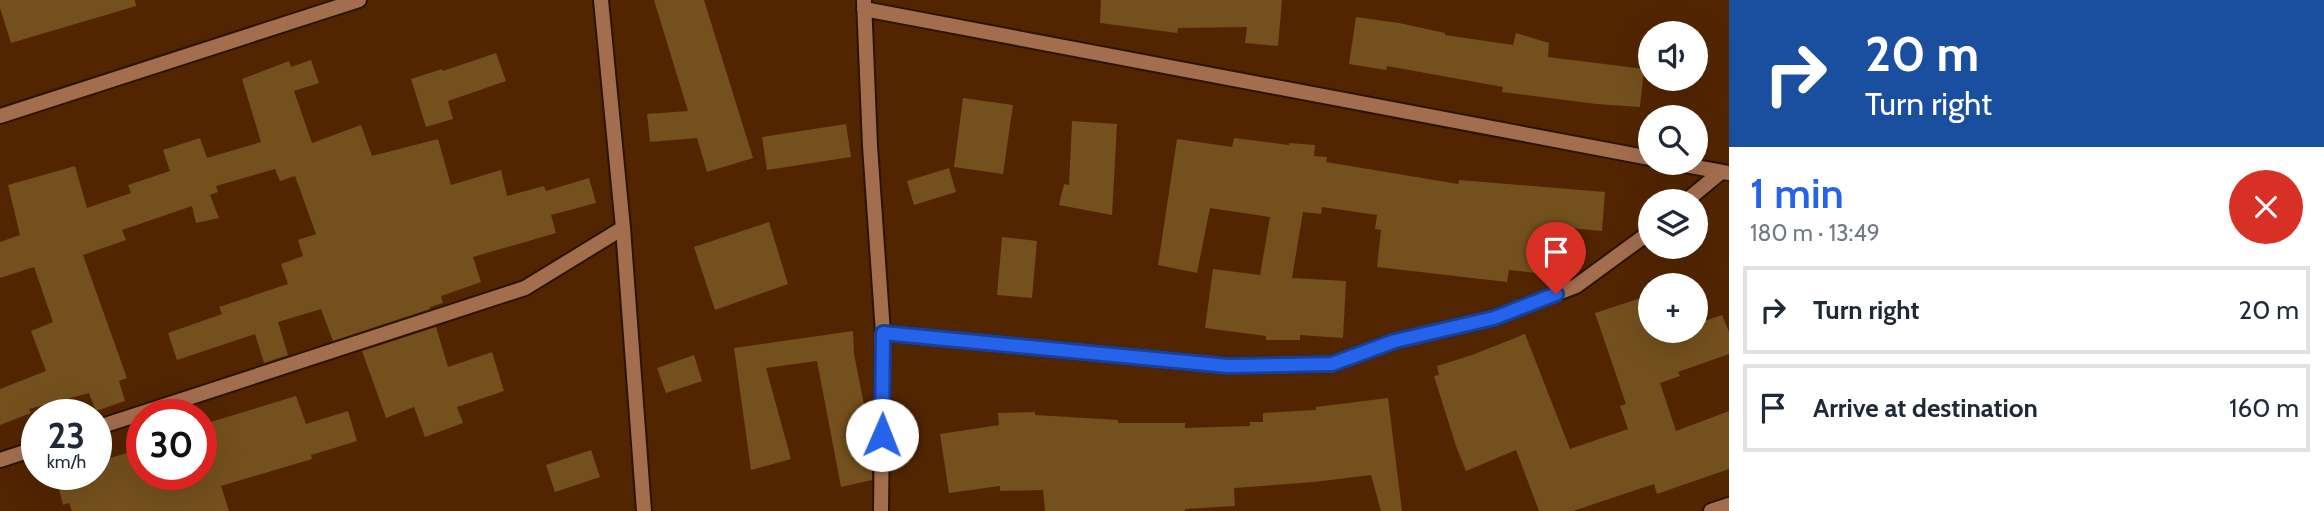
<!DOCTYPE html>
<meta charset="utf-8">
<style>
body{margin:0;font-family:Cabin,sans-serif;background:#f2f2f3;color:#1f2937;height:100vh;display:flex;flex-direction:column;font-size:26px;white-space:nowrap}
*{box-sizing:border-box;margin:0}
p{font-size:23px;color:#747a83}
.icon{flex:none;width:38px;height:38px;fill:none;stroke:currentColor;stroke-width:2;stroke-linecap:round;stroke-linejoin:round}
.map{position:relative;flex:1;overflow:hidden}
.sheet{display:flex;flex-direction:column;background:#fff;width:595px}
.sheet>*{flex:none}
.hud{background:#1a4fa0;color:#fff;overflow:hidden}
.fabs{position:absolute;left:1638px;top:21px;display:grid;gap:14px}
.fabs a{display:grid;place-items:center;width:70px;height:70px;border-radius:50%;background:#fff;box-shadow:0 7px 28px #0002;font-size:35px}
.speed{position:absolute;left:21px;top:399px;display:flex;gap:14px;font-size:35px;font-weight:700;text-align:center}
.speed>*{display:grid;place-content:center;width:91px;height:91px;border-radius:50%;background:#fff;box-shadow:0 7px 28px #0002;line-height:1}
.speed small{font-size:18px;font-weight:400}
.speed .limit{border:10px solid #d22;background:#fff;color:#111}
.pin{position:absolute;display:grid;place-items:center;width:60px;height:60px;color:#fff;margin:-72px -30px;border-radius:50% 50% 50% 0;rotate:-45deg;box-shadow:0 0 7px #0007}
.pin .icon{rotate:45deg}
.me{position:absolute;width:77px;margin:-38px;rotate:1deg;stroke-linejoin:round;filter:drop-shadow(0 0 5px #0008)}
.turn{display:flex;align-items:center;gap:24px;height:147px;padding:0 21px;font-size:32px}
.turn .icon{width:91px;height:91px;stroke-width:2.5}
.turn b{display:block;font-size:49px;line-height:60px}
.round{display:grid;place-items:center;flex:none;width:74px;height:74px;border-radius:37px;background:#f2f2f3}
.headline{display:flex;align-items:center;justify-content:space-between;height:119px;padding:0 21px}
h1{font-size:42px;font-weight:600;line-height:52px;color:#2563eb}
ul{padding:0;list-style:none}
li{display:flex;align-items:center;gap:21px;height:88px;margin:0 14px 10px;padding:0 7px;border:4px solid #e0e1e3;border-radius:0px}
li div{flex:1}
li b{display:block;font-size:26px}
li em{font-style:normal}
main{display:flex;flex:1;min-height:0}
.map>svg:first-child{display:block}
.building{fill:#74501d}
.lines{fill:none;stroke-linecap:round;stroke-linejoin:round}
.street-casing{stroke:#2c1303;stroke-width:18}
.street{stroke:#a36e4e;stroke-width:14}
.route-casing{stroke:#184099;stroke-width:18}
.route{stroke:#2563eb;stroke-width:12}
</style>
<main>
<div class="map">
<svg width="1729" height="511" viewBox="0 0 1729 511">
<rect width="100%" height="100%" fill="#522501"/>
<path class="building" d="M0,0H135L136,6L11,43L0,8Z
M654,0H704L753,158L707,172L697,138L650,142L647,114L688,111Z
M1101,0H1282L1278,46L1245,43L1247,27L1178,28L1177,33L1100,23Z
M1356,17L1399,23L1445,33V35L1513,45L1516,33L1549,43L1548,57L1644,69L1640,107L1596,104L1502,92L1503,87L1387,66L1386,70L1349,64Z
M496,53L506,81L448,101L453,119L426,127L411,79L442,69L443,71Z
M311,60L319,83L294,91L312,143L361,125L372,156L438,139L451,185L501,170L507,196L544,186L546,191L589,178L596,203L551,215L556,233L473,257L481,282L441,296L443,303L430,307V309L333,341L321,309L278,322L288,355L264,363L255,334L177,360L168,333L222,314L219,307L288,284L281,264L303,256L298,240L316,234L295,176L280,181L275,169L216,186L218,192L210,195L219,218L196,223L192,206L122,230L126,240L83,255L127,378L119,381L125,401L96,411L89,393L29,409L31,413L0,425V389L46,371L31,331L53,322L34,267L0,278V242L20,235L8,185L75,166L87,208L131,193L128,185L170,171L163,150L200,138L207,158L261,142L242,79L289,61L291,67Z
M963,98L1013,105L1003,174L954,167Z
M1072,121L1117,124L1112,215L1059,205L1064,184L1069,185Z
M846,124L851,157L767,170L762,137Z
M1234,138L1289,145V143L1315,145L1314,156L1327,157L1326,162L1458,184L1459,180L1605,192L1602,231L1560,227L1555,275L1509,270L1507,282L1377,267L1381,230L1375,229L1377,215L1322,207L1321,214L1303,212L1292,278L1346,281L1343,338L1300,335V340H1266V336L1205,328L1213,269L1260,275L1270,217L1210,208L1197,273L1158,265L1177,139L1232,147Z
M949,168L956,192L914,205L907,181Z
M769,222L788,284L715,310L694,247Z
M1002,237L1037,241L1032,298L997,295Z
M1650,295V331H1696V324L1722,315L1729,332V354L1678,372L1680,376L1660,383L1676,431L1729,411V469L1657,494L1654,484L1573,511H1539L1516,450L1466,471L1456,446L1434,376L1439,375L1437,366L1472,355L1525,334L1570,449L1628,429L1620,406L1626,404L1595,313Z
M436,327L448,367L492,352L504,391L457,407L463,423L425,437L414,407L386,418L362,351Z
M853,331L854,354L872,445V480L841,487L817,361L766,368L791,459L751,470L734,348Z
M694,355L702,381L666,393L657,368Z
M296,396L306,424L348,411L357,441L311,455L312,459L221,486L229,511H72L69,503L63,505L55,474H96V462L141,449L142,474H201V425Z
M1388,398L1402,511H1381L1371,475L1314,482L1234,488L1235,506L1185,509V511H1045L1043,490L1000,491V486L949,493L940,434L999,425L998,413L1035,412V415L1118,420V423H1185V428L1250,426V422H1263V413L1316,410V407Z
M591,450L600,477L555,492L546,465Z"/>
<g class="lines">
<defs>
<path id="street" d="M864,1L870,146L883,333L881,511
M864,9L1650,158
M0,116L359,0
M1674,163L1729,173
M1686,201L1721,172
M623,228L644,511
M883,333L1228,366L1332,364L1395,341L1494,318L1576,286L1650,232
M96,428L525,288L623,228L601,0
M0,460L37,448
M1711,511L1729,505"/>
</defs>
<use href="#street" class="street-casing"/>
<use href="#street" class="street"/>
</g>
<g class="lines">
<defs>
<path id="route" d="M882,435L883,333L1228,366L1332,364L1395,341L1494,318L1556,294"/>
</defs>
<use href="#route" class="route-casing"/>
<use href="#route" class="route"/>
</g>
</svg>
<div class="fabs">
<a><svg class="icon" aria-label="sound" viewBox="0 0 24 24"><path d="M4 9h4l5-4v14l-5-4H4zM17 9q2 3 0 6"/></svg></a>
<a><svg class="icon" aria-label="search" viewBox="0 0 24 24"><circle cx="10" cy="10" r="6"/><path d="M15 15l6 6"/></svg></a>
<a><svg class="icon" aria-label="layers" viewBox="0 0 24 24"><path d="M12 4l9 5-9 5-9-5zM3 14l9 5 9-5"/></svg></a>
<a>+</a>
</div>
<div class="speed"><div>23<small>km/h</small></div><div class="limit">30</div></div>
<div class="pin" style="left:1556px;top:294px;background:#d93025"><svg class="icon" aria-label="arrive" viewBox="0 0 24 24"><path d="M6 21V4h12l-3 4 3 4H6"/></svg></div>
<svg class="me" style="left:882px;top:435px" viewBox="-20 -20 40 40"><circle r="19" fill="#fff"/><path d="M0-13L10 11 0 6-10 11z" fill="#2563eb"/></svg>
</div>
<section class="sheet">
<div class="hud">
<div class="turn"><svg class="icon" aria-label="right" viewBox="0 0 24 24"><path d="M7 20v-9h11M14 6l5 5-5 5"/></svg><div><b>20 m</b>Turn right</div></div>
</div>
<div class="headline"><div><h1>1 min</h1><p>180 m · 13:49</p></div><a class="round" style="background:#d93025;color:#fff"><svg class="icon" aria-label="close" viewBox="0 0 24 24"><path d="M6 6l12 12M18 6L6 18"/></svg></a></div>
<ul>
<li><svg class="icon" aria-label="right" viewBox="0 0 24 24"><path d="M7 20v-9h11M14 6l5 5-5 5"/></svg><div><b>Turn right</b></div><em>20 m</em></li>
<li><svg class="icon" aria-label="arrive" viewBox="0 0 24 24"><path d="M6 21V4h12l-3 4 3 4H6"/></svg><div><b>Arrive at destination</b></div><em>160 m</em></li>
</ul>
</section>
</main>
